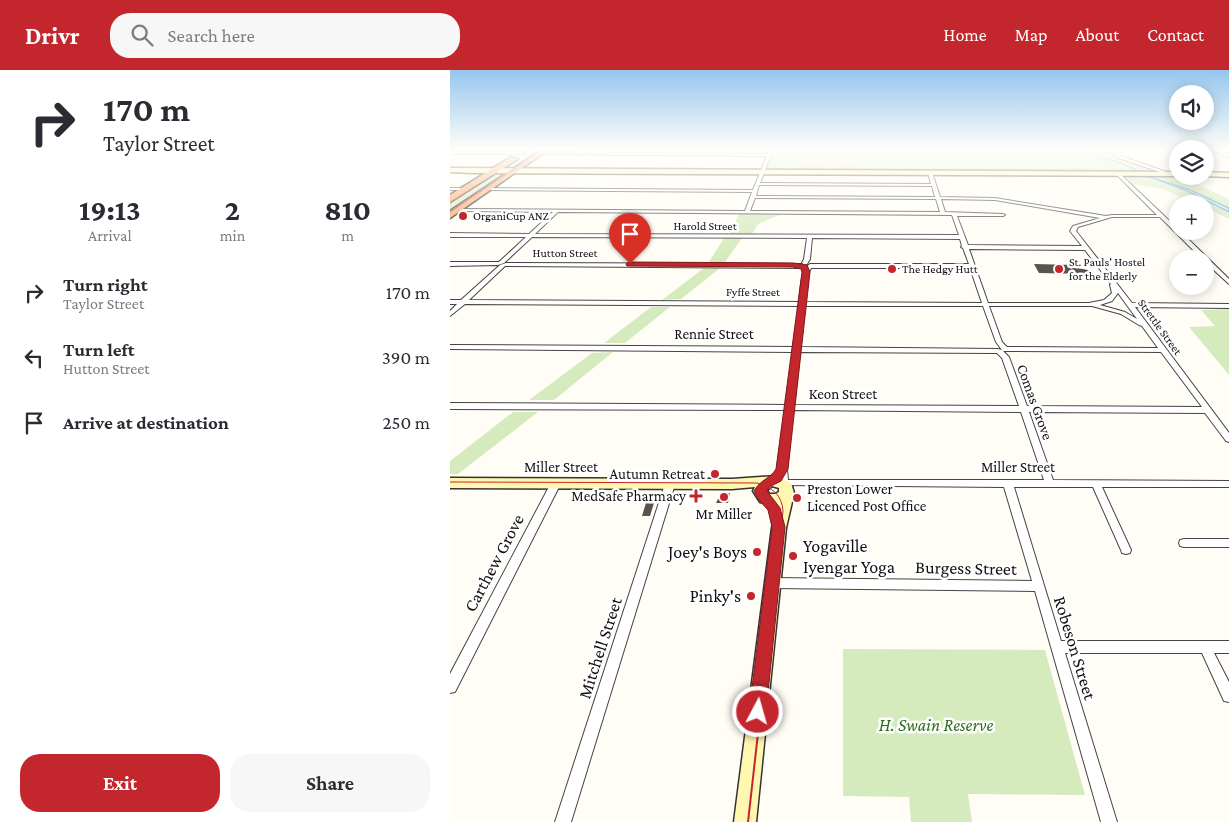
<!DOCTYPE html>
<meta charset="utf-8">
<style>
body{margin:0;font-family:"Crimson Pro",serif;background:#f7f7f7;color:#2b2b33;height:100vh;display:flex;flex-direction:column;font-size:19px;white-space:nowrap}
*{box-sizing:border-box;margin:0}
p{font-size:16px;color:#7c7c81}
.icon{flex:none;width:28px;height:28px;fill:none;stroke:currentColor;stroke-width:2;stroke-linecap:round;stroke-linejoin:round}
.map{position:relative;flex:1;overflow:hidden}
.panel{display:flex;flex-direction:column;background:#fff;width:450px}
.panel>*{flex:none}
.hud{background:#fff;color:#2b2b33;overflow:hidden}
.fabs{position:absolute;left:719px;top:15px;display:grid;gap:10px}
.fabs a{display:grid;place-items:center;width:45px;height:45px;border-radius:50%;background:#fff;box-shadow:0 2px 12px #0003;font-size:25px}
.pin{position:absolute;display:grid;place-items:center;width:42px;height:42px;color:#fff;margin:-51px -21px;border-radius:50% 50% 50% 0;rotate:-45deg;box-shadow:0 0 5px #0007}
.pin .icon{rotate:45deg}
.me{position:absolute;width:55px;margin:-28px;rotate:6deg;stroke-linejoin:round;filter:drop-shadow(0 0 4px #0008)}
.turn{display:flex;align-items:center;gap:18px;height:105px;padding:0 20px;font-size:22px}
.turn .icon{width:65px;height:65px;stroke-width:2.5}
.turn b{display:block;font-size:35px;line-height:42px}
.eta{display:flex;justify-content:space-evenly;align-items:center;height:85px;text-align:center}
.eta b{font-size:30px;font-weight:700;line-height:35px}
.action{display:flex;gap:10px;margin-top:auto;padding:10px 20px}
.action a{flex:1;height:58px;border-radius:20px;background:#c4262e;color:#fff;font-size:20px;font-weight:700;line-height:58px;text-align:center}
.action a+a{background:#f7f7f7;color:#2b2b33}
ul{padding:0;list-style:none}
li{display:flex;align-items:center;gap:15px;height:65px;padding:0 20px}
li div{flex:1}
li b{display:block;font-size:19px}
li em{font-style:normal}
header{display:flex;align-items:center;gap:30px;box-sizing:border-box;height:70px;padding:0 25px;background:#c4262e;color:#fff}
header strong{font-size:24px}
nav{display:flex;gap:28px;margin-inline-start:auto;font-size:18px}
.search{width:350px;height:45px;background:#f7f7f7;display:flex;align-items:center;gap:12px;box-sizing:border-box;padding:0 18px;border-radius:20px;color:#7c7c81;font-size:19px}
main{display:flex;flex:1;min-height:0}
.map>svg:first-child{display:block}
.green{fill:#d5ebbd}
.pitch{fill:#e6f2cf}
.water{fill:#b9e0f7;stroke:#3f96cf}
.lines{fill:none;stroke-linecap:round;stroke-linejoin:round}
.stream{stroke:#3f96cf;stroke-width:1}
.building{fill:#5a524d}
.street-casing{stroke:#444;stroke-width:2}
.secondary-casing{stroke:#333;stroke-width:3}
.highway-casing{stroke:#222;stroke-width:3}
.street{fill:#fff;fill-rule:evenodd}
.secondary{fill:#fff6b0;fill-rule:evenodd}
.highway{fill:#f5a25d;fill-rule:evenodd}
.tram-far1{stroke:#c4262e;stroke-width:1}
.tram{stroke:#c4262e;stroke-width:2}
.route{fill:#c4262e;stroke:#7f191e}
.poi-dot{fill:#c4262e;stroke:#fff;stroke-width:2}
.labels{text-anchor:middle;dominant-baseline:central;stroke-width:5;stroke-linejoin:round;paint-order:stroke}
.far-poi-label{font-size:12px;fill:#111;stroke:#fff;text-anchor:start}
.far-street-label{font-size:12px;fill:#111;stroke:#fff}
.street-label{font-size:15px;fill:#111;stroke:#fff}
.poi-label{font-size:15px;fill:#111;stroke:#fff;text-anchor:end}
.near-poi-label{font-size:18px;fill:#111;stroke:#fff;text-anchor:end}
.near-street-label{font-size:18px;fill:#111;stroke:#fff}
.near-park-label{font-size:18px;font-style:italic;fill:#2f6b1f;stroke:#fff}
</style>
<header>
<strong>Drivr</strong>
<div class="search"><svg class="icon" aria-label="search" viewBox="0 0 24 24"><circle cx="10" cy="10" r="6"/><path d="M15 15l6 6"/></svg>Search here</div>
<nav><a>Home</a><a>Map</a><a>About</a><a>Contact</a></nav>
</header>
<main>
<section class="panel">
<div class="hud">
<div class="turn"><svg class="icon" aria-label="right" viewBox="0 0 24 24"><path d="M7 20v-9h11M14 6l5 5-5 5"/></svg><div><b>170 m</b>Taylor Street</div></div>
</div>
<div class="eta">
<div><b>19:13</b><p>Arrival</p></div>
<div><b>2</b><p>min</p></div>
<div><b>810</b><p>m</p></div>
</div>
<ul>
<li><svg class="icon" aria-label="right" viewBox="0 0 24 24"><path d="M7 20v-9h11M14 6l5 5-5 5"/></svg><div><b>Turn right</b><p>Taylor Street</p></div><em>170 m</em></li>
<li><svg class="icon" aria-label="left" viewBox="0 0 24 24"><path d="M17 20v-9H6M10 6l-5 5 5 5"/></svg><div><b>Turn left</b><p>Hutton Street</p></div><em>390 m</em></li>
<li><svg class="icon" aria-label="arrive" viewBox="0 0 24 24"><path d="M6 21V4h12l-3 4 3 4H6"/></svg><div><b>Arrive at destination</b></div><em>250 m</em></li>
</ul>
<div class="action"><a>Exit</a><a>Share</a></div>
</section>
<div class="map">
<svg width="779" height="752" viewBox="0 0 779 752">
<rect width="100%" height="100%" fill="#fffdf5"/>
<path class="green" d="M325,80H658L667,86L703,102L321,100L317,99Z
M50,103H57L0,142V131Z
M674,105H727L779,129V149L755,137V134H746L712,119L683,114Z
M289,144L329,145L308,154L302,164L280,163Z
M274,168H292L275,192H259Z
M254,198H270L231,229L212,230Z
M201,237H220L175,273H154Z
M779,239V305L739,257L765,256L751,240Z
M163,282L104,330H79L142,283Z
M63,342H88L8,404H0V391Z
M393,579L595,580L635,725L518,724L522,752H461L459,727L393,726Z"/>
<path class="pitch" d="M364,80H396L408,84L411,88C401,101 360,100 349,89L351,84Z"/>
<path class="water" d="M694,105L738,119L779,138V142L735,120Z"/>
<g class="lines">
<path class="stream" d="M624,80L671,93L691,102"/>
</g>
<path class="building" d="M584,194L626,195L628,198L642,201L641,204L589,203Z
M199,423H207L200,446H192Z
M271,423H280L278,433H266Z"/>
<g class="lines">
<defs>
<path id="street" d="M319,80H323L310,113L481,114L478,102L480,101L482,102L490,127L545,128L656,146L662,145H707L665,103L668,102L728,159V161H730L779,209V214L755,192V189H752L710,147H662L628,157L626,161L682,233L779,234V238L685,237L779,363V372L776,371L755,343L579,342L603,410L779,411V417H652L681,480L680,483L676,484L672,483L671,480L643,417H564L611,571H779V583H764L779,612V632L774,631L752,583H615L667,752H651L585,521L322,518L318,516L316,513L318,510L322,508L582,511L554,417L330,415L327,412L329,409L327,399L335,340L0,339V333L336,335L343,282L0,279V275L343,277L349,236L15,234L0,246V241L7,234H0V230H11L50,195L56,193L352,194L355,196L352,198L55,196L19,230L349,232C351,220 350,201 360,194H519L513,178L511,177L512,176L510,169L362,168L360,189L357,194L355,195L352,193L354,189L357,168L82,167L54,193L48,195L0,196V192H49L76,167H0V163L79,164L103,142L4,141V140L6,139L295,141L302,122L38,120L36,118L303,120L317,86L90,84L89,82L318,84ZM309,115L482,116L485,127L306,126ZM305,128L486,129L490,142L300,141ZM491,129L545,130L650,148L623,156L620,161L632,176L518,175L507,146H553L555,145L553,144L495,142ZM108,142L502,145L509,165L85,164ZM519,179L635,180L661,214L660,215L662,223L654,230L639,233H538ZM361,198H520L532,233L355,232L359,202ZM668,223L687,249L675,242L650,235L662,231ZM355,236H533L546,272L552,280L548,279L350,277ZM539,236H642L671,244L689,255L692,256L708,278L557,277L552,272ZM553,281L711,282L752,337L577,336L559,287ZM350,282L547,283L552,288L569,336L344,335ZM343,340L571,342L594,410H338L337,399Z
M658,80H662L671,86L722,104L719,105L669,88Z
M764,80H768L779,85V88Z
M0,82H74L76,83L74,84H0Z
M0,118H16L18,119L16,120H0Z
M106,410L109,411L111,413L5,622L0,623V604L101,413L103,411Z
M220,411L223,412L225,414L121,752H105L215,414L217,412Z
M734,469H779V477H734L730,476L729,473L730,470Z"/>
<path id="secondary" d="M0,98L728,102V106L22,103L0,102Z
M755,102L779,103V107L755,106Z
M327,406L341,413L344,423L336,458L306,752H284L322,458L327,435L310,432L303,421L305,417L282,419L0,418V408L282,409ZM322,416L329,418V422L325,424H319L317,420Z"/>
<path id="highway" d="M91,80H98L0,148V141Z
M61,87L68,89L0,132V125Z"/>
</defs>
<use href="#street" class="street-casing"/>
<use href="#secondary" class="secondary-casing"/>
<use href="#highway" class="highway-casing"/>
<use href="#street" class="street"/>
<use href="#secondary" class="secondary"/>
<use href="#highway" class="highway"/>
<path class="tram-far1" d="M0,133L27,115
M0,142L92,80
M0,412L307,413C322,417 332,425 333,441L319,567"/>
<path class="tram" d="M298,752L319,566"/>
</g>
<linearGradient id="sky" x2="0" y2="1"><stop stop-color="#95c6ee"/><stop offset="0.43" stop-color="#fffefa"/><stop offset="1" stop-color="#fffefa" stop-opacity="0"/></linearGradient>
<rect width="779" height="185" fill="url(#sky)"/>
<path class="route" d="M180,192L343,193L357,195L360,202L338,399L331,411L319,417L317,421L330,438L335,457L316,642L314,648L308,650L302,648L299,642L322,457L318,440L308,429L304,421C311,409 320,409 326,399L352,202L351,199L343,197L177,196L176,194Z"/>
<g class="poi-dot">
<circle cx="13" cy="146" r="5"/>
<circle cx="442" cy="199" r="5"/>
<circle cx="609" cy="199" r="5"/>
<circle cx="265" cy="404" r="5"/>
<path d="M243.5 418.5h5v5h5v5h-5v5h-5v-5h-5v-5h5z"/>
<circle cx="274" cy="427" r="5"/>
<circle cx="347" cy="428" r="5"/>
<circle cx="307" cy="482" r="5"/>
<circle cx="343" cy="486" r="5"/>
<circle cx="301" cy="526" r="5"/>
</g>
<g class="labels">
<g class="far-poi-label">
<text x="23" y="146">OrganiCup ANZ</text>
<text x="619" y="192">St. Pauls' Hostel<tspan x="619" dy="14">for the Elderly</tspan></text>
<text x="452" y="199">The Hedgy Hutt</text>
</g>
<g class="far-street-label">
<text x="255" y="156">Harold Street</text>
<text x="115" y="183">Hutton Street</text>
<text x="303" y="222">Fyffe Street</text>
<text transform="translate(710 257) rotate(54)">Strettle Street</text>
</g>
<g class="street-label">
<text x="264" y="264">Rennie Street</text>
<text x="393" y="324">Keon Street</text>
<text transform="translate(585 332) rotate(70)">Comas Grove</text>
<text x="111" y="397">Miller Street</text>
<text x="568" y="397">Miller Street</text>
</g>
<g class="poi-label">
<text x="255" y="404">Autumn Retreat</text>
<text x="357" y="419" text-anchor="start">Preston Lower<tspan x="357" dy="17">Licenced Post Office</tspan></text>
<text x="236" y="426">MedSafe Pharmacy</text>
<text x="274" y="444" text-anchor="middle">Mr Miller</text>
</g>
<g class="near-poi-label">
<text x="353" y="476" text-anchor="start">Yogaville<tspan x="353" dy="21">Iyengar Yoga</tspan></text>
<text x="297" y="482">Joey's Boys</text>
<text x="291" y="526">Pinky's</text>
</g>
<g class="near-street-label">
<text transform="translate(44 493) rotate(-62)">Carthew Grove</text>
<text transform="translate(516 498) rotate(1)">Burgess Street</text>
<text transform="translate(150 578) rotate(-72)">Mitchell Street</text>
<text transform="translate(625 578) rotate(73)">Robeson Street</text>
</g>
<g class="near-park-label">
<text x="486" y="655">H. Swain Reserve</text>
</g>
</g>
</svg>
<div class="fabs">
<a><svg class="icon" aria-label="sound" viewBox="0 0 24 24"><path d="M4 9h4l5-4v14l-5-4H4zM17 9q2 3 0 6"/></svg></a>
<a><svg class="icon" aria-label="layers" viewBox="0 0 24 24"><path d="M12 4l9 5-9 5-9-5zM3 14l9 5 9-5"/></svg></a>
<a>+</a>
<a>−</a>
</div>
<div class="pin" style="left:180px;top:194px;background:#d93025"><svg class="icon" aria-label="arrive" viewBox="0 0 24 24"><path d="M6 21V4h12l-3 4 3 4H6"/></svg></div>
<svg class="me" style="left:308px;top:642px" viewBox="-20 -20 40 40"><circle r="17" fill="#c4262e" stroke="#fff" stroke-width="3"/><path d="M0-11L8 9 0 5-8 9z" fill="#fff"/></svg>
</div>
</main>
